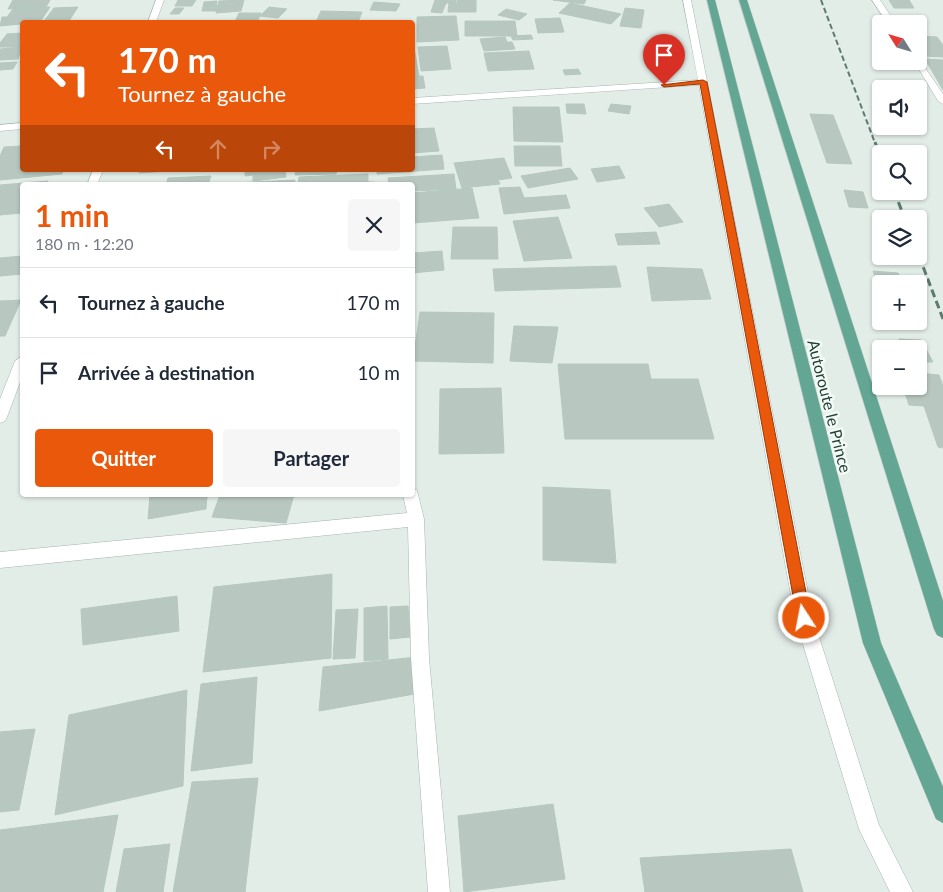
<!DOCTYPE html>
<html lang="fr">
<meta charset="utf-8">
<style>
body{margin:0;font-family:Lato,sans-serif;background:#f6f6f7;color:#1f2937;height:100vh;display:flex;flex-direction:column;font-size:19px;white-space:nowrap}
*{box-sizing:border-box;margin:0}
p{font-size:16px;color:#747a83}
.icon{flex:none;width:28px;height:28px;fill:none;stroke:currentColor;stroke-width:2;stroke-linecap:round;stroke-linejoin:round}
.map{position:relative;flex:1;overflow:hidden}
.side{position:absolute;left:20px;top:182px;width:395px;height:315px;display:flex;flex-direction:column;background:#fff;border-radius:5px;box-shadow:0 1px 4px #0004}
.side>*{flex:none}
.top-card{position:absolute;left:20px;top:20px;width:395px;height:152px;border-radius:5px;box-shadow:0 1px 4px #0004;background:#ea580c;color:#fff;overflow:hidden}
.needle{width:32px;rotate:307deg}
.fabs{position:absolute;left:872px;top:15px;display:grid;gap:10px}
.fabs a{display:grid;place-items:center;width:55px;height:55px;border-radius:5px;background:#fff;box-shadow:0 1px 4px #0004;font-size:25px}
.pin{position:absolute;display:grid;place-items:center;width:42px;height:42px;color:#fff;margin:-51px -21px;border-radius:50% 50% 50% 0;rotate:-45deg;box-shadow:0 0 5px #0007}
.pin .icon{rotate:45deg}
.me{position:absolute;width:55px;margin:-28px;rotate:349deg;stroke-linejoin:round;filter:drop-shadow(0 0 4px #0008)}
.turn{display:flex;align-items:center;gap:18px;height:105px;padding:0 15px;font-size:22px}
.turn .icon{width:65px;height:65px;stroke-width:2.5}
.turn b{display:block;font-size:35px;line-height:42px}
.lanes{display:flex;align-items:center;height:48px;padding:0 15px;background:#0003;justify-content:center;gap:25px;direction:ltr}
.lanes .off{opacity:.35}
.round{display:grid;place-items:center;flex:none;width:52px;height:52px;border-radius:5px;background:#f6f6f7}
.overview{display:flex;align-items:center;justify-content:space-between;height:85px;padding:0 15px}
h1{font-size:30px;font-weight:700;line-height:38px;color:#ea580c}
.action{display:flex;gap:10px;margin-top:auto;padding:10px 15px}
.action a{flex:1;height:58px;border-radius:5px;background:#ea580c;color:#fff;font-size:20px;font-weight:700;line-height:58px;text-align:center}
.action a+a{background:#f6f6f7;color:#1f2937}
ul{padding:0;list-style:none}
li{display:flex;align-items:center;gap:15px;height:70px;padding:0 15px;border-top:1px solid #e0e1e3}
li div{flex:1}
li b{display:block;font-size:19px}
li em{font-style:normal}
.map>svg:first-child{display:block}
.building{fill:#b8c8c1;stroke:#b4c8bf}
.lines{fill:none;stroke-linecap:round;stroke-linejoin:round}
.minor-casing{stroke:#a5b6af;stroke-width:1}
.primary-casing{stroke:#c1cac7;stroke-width:1}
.minor{fill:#fff;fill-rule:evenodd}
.primary{fill:#64a694;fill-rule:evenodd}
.rail-far1{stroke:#5c7b73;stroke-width:2;stroke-dasharray:5.5 3;stroke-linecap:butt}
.rail{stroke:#5c7b73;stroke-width:3;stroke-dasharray:8 4;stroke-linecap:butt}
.route{fill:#ea580c;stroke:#983908}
.labels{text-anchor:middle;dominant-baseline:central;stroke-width:5;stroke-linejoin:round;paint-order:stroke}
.street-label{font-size:16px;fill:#214037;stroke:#f3faf6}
</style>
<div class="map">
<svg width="943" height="892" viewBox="0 0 943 892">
<rect width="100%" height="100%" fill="#e3ede8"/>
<path class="building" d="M13,0H50L46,7L8,9Z
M178,0H196L192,6H175Z
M244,0L241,11L216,13L219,1Z
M435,0H456L455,3H446L442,13L431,12Z
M457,0H476V12H448L449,3H457Z
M553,0H586L584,4Z
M889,0H909L914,8H894Z
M217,1L216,11H202L204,2Z
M374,2L400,4L396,11L370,10Z
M570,3L621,14L611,24L559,13Z
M50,7L40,22L0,26L2,17H7L13,9Z
M78,7L69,21H44L54,8Z
M269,7L287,9L278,18L260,16Z
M175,8H184L179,14H170Z
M625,8L644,10L641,28L620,26Z
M506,9L527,14L519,20L498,15Z
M321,11L362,12L358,22H316Z
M239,13H261L257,22H235Z
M456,16L459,40L417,42V17Z
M560,18L564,32L538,33L535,19Z
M465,21H515L517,36H465Z
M22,33V47H0V43L7,34Z
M531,35L533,39L513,40L511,36Z
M919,36L937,37L943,45V57L923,56L919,49Z
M505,37L507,42H512L515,49L484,51L480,39Z
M412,42H413L419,76H412Z
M447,46L451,69L421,71L418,47Z
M22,47L18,59L0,60V49Z
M529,51L534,69L488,71L484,53Z
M925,59L943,60V90Z
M17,62L13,69L0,70V63Z
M578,69L581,74L565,75L563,70Z
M423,76L425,88L412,89V77Z
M566,104H584L586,114L567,113Z
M611,104L631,106L629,114L608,111Z
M513,107H559L563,142L514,141Z
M810,114L833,115L852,164L827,163Z
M434,128L439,151L412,153V129Z
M22,146V170H63L62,174L0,180V156L4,147Z
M514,146H560L562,166H515Z
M442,155L444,169L377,174V170H412V157Z
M504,158L512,178L498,180L500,184L462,188L454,163Z
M619,166L625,178L597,182L591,169Z
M570,168L578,179L528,188L521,176Z
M140,170H182L139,173Z
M245,170H285L286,177L253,181V175L245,176Z
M296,170H337L336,174L295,175Z
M368,174V182H374V185H298L299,177Z
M454,174L456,189L412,191V185H389L388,178Z
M211,176L208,185H166L168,178Z
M295,180L294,185H216V184Z
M48,181L46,185H22V213L0,215V185Z
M520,187L524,198L566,195L570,208L504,214L499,188Z
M472,188L479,218L412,223V193Z
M844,190L863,192L868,208L849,207Z
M669,204L683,222L659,227L644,208Z
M558,217L572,258L524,261L513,221Z
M453,227H497L498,259H451Z
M656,232L660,244L618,245L615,234Z
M442,251L444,270L412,273V253Z
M22,256V274L0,276V258Z
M616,266L621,287L495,291L493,269Z
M647,267L702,269L711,299L652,301Z
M873,271L898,273L903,284H881V293Z
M21,300L5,336H0V301Z
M420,312L494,313L493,363L413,361Z
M892,321H919L922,327L894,326Z
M514,326L558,327L552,363L510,361Z
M899,339L921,340L933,362H919V349H904Z
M558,364H648L651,379H698L714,439H565Z
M919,373L939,375L943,386V448L938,447L924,406L909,405L905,393L920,395L917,386Z
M501,388L504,453L439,454L440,389Z
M543,487L610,490L616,563L543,560Z
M150,495H207L206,509L148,519Z
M220,495H294L286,523L212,517Z
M332,574L331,658L203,672L214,587Z
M177,596L179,631L83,645L81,609Z
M387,606L388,659L364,661V608Z
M408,606L410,637L390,639V607Z
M358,609L355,658L333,659L336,610Z
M417,657L420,693L319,711L323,667Z
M257,677L252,763L191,771L201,684Z
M187,690L183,786L55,815L69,715Z
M35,729L19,810L0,812V732Z
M258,778L245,892H173L192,782Z
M553,804L565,879L464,892L458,816Z
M118,815L103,892H0V830Z
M170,844L163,892H116L124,849Z
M791,849L803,892H645L640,858Z"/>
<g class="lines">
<defs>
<path id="minor" d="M156,0H164L156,22H148Z
M683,0H691L813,618L879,825L913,892H890L859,829L795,618L699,85L412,104V98L698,80Z
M872,0H880L896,24H888Z
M919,59L943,94V104L938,101L914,61H919Z
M22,123V129L0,131V125Z
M93,170H103L97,185H87Z
M22,356V377L7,417L5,421L0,423V399L15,361Z
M412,489L417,490L424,519L429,658L450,892H428L411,658L408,527L0,568V552L407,513L403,495H412Z"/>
<path id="primary" d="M707,0H715L881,643L943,787V823L936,819L863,643Z
M739,0H747L943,601V638L937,635L934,629Z"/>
</defs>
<use href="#minor" class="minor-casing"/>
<use href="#primary" class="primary-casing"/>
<use href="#minor" class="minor"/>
<use href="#primary" class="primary"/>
<path class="rail-far1" d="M821,0L875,143"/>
<path class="rail" d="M875,142L881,158
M894,191L905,219
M919,256L943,319"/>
</g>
<path class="route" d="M703,80L707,82L811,618L809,623L804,625L799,623L797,618L700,84L664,87L661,85Z"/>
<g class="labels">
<g class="street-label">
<text transform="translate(830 406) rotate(76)">Autoroute le Prince</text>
</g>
</g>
</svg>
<div class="fabs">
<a><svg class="needle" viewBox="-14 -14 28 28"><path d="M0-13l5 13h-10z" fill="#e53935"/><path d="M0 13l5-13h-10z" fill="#747a83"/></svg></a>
<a><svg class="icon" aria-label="sound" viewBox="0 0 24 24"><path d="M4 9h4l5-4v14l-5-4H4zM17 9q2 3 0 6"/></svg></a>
<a><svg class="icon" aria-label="search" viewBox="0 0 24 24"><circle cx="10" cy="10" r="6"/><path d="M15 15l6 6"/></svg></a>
<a><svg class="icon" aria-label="layers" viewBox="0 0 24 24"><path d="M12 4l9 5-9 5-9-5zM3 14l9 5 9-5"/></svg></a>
<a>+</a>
<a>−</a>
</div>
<div class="pin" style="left:664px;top:85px;background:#d93025"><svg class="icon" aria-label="arrive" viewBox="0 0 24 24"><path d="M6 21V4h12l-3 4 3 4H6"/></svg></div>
<svg class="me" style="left:804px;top:618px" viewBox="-20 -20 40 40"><circle r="17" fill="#ea580c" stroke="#fff" stroke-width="3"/><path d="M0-11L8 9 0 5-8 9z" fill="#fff"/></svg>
<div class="top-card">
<div class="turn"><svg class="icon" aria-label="left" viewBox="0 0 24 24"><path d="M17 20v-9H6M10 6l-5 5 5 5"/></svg><div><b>170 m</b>Tournez à gauche</div></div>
<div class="lanes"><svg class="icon" aria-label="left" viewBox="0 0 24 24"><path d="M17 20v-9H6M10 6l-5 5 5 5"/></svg><svg class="icon off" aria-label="ahead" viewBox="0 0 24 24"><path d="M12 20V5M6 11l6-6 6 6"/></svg><svg class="icon off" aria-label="right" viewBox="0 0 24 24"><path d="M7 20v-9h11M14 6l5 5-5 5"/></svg></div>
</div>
<section class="side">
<div class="overview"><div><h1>1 min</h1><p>180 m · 12:20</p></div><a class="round"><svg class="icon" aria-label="close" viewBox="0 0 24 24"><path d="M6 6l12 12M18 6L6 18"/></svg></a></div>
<ul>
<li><svg class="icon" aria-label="left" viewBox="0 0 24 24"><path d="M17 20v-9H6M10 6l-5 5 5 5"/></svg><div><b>Tournez à gauche</b></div><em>170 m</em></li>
<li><svg class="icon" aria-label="arrive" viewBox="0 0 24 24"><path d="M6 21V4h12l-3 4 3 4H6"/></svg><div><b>Arrivée à destination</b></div><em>10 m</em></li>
</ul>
<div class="action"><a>Quitter</a><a>Partager</a></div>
</section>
</div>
